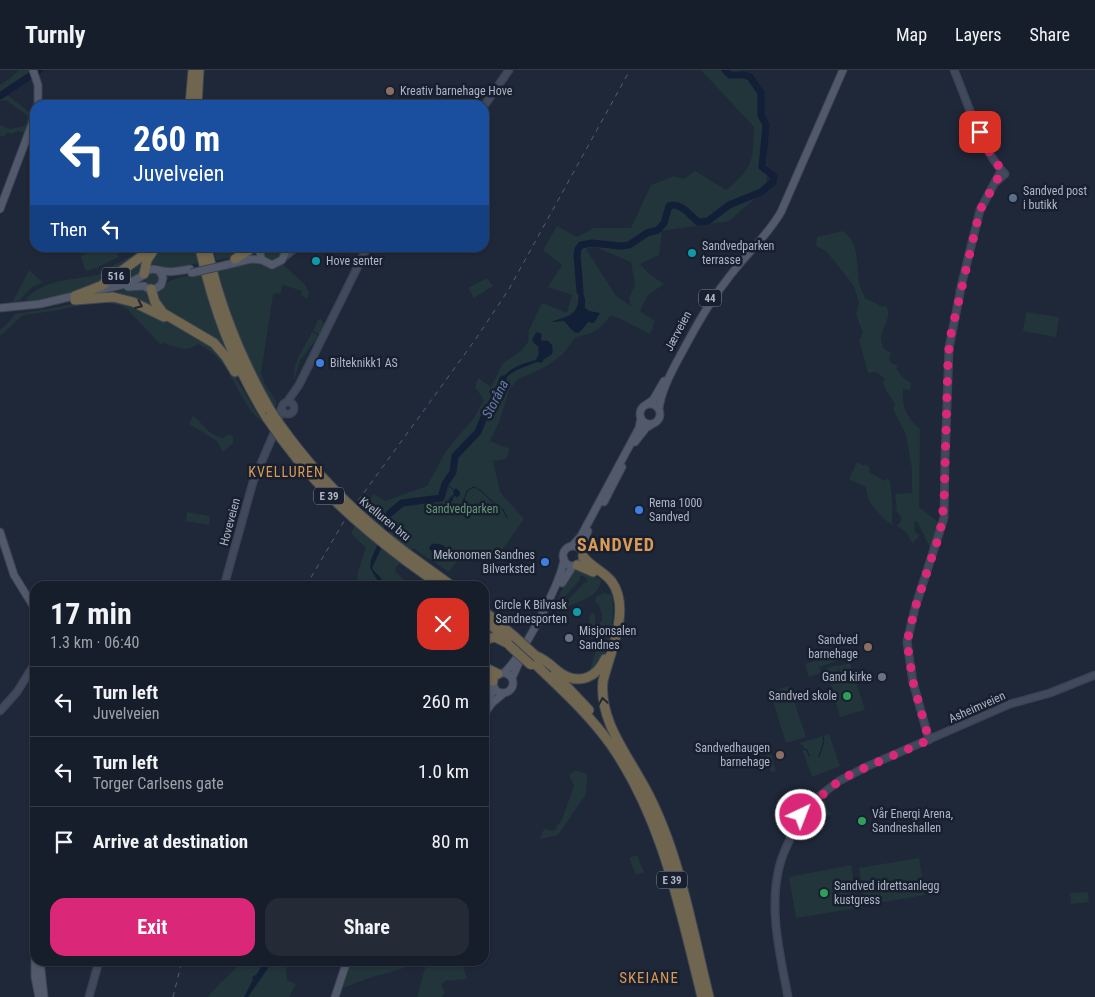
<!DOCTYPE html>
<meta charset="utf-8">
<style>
body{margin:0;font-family:"Roboto Condensed",sans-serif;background:#242b37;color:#f1f3f6;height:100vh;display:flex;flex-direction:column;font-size:19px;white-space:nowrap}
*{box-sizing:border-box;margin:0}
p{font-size:16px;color:#9ea2a9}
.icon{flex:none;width:28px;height:28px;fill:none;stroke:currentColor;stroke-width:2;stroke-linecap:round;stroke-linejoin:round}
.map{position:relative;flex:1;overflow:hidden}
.details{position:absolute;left:30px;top:511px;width:459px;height:385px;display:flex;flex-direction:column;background:#171e2b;border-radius:15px;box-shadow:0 1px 4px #0004,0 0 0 1px #363c47}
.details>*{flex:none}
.top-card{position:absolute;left:30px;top:30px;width:459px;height:152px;border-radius:15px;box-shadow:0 1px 4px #0004,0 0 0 1px #363c47;background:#1a4fa0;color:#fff;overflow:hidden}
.pin{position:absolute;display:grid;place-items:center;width:42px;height:42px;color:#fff;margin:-21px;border-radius:10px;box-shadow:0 2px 8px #0006}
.me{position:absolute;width:55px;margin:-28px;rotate:43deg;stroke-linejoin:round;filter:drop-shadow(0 0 4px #0008)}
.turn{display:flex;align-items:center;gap:18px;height:105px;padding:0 20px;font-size:22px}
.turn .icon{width:65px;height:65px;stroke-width:2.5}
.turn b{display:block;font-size:35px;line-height:42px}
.then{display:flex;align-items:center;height:48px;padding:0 20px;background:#0003;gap:10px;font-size:19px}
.round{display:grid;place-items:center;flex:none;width:52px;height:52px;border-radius:15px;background:#242b37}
.overview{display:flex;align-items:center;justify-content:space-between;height:85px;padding:0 20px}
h1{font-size:30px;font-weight:700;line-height:38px}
.button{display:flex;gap:10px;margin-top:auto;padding:10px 20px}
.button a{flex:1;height:58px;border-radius:15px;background:#db2777;color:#fff;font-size:20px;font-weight:700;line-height:58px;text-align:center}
.button a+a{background:#242b37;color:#f1f3f6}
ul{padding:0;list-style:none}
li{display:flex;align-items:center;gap:15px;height:70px;padding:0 20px;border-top:1px solid #363c47}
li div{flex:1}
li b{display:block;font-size:19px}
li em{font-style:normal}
header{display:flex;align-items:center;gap:30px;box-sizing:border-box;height:70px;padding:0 25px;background:#171e2b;border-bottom:1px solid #363c47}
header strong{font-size:24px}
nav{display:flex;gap:28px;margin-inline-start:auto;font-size:18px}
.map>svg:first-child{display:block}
.green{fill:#21353a;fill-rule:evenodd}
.water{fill:#131e37}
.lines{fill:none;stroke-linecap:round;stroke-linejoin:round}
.stream{stroke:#131e37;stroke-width:1}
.river{stroke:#131e37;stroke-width:7}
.secondary-casing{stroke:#3c4353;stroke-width:9}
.primary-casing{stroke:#3c4353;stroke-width:9}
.highway-casing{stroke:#3d4554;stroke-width:11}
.secondary{stroke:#41495d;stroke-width:6}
.primary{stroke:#51596a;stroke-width:7}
.highway{stroke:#70664f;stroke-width:9}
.rail{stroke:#545e71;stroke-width:1;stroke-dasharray:5 5;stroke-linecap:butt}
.primary-bridge-casing{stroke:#3c4353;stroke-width:9;stroke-linecap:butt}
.highway-bridge-casing{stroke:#3d4554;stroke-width:11;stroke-linecap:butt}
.primary-bridge{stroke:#51596a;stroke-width:7}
.highway-bridge{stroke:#70664f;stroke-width:9}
.oneway{stroke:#212631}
.route{stroke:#db2777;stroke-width:9;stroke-dasharray:0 16.2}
.education-dot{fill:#8d6e63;stroke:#181f2e;stroke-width:2}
.service-dot{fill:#5c6f8a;stroke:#181f2e;stroke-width:2}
.culture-dot{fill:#0f9aa8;stroke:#181f2e;stroke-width:2}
.shop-dot{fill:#3f7fe0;stroke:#181f2e;stroke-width:2}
.worship-dot{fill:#6b7280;stroke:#181f2e;stroke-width:2}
.leisure-dot{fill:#2e9e5b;stroke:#181f2e;stroke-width:2}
.labels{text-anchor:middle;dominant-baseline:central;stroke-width:5;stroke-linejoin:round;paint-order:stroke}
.shield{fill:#181f2e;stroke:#808898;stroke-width:1}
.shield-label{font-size:11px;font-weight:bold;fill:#adb5c6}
.poi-label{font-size:12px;fill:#adb5c6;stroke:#181f2e;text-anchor:start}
.street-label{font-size:12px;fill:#adb5c6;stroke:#181f2e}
.park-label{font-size:12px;fill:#639874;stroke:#181f2e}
.water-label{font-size:14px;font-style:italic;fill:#647ba8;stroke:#181f2e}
.neighbourhood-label{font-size:14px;letter-spacing:1px;fill:#d99a55;stroke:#181f2e}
.quarter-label{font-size:15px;letter-spacing:1px;fill:#d99a55;stroke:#181f2e}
.district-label{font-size:18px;font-weight:bold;letter-spacing:1px;fill:#d99a55;stroke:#181f2e}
</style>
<header>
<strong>Turnly</strong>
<nav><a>Map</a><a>Layers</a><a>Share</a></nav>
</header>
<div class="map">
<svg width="1095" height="927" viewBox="0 0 1095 927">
<rect width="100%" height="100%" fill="#1f2839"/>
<path class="green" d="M19,0H30L34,12L29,10L8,23L7,25L32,44L25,63L18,61L12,64L8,62L5,66H0V55L10,59L25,56L28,46L6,30L0,31V15L9,9Z
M701,0H740L761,23V37L766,55L767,118L729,151L662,161L659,185L640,194L648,203L664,214L648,225L640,241L655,251L650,264L617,247L610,246C602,258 591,265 576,267L562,285L545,297L517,310L509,320L499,352L490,371L510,379L506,389L493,391L500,422L524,449L497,487L466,480L449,502L413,478L396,497L395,501L409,516H343L348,514H357L358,501L366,478L351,463L373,424L385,431L427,416L446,381L474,348L484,330L475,317L478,308L491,317L503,293L521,281L528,272L529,260L542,233L567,243L572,225L548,217L562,195L543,180L557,156L577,167L594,158H631L651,115L674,106L684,109L695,101L726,120C755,96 752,92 754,57ZM595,177L631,192L635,215L629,228L631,236L616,226L586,179Z
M843,161C860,172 856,195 859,213C860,218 863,223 865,228L883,237L886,236C893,248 881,258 881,269C881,272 883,275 883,278L891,283L889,288L891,293L898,296L896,298L902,307L911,313L910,320L903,319C902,336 906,348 920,359L919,437L938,452L931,480L917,451L914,452L915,462L919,465L917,469L912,473L906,462L897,456C907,445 897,447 895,437L897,439L895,424L912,423V399L906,365L893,339L895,334L887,322L883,313L885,309L876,302L868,303L859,270L863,263L856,244L859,233L854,216L827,182L816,176L817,167Z
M88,178H114L119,187L98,197L87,201L85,199L81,187L84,183L85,185H87L85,181Z
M144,178H148L91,218L43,230H25C42,209 74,210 97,205C104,204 108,198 114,195C124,190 134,185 144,178Z
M159,178H196L199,193L170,199L155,194H149L156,180Z
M214,178H249L232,187L216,190Z
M263,178H282L283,180L280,191L266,192L262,181Z
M145,186C144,212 123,212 103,218Z
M251,191C264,193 271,202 283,194L305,215L309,222L307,229L301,225L302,221L283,215L280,224L275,223L273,225L261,303L265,314L276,331V336L273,337C248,291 231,251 218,199Z
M29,200L42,212L53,208L32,217L19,231L12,233Z
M145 209a7 7 0 1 1 14 0a7 7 0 1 1-14 0Z
M202,203L210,234L228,284L160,237L155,221C172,207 181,207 202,203Z
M487,208L493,216L474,228L468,218Z
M136,217L148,220L158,240L104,224Z
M98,229L133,235L182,257L213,276L226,291L262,352C236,331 232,288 198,274C187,283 176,277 164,273L161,275L126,238L120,235L97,232L53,241L23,245L0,266V260L8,253L15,244L53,238Z
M1026,242L1059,247L1056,267L1023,261Z
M321,249L325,256L320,265L313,261L318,250Z
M312,262L319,266L300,290L294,310C292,293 304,278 312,262Z
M193,346C204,354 209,366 223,368L229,364L232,365L234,370L233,373L223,382L217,371L189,354Z
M857,392L864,396L865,394L870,398L869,402L884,411L886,408L890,411L892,430V455C886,451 872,437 869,430C867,426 867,421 866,417L850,410V407Z
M187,442L210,446L209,455L186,451Z
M578,499C587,501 594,505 601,510C600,528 575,533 562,538L565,533L584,513L587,512V510L584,506H580V510L553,539L569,505Z
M604,523L612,525C615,544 611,575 600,591C597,596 593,599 589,603L598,574L595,571L598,565L599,553L602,551V544L598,533H595L596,527Z
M593,543L595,545V560L593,567L591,569L588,567L590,562L589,547Z
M838,583L840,590L819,597L817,590Z
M817,590L821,603L809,607L805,594Z
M850,593L852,600L841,604L838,596Z
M837,595L840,606L829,609L826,599Z
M854,605L865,640L840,647L830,612Z
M789,616L806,667L786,673L770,622Z
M829,664L840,696L812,707L800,673Z
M770,680L776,701L771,702L765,682Z
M575,700L587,704L586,724L558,765L540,769L544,759L554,761L562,749L574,716L569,705Z
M824,726C827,733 826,738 832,744L825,747L818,745C814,737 818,732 824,726Z
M637,785L644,802L636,805L629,788Z
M919,788L925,825L865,835L859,798Z
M851,795L858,838L796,848L789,807Z
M1088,822L1089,832L1071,834L1070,823Z
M241,891H288L286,901L287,910L296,914L289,927H208C217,913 232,905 241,891Z
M352,891H410L404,898L369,908L343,918Z
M427,891H461L467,909L445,911L441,915L445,923L442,927H417Z"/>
<path class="water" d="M578,213L580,214L585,229V238L589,241L600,243L594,253L588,252L580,262L576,263L572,260L564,251L551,252C555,250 561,249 566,247C582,240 578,228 578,213Z
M548,278H550C545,299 509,292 501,317L499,316C503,300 522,293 537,290L541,281L543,284L548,282Z
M456,418L460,422V425L456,428V426L453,427V430L449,435L460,437L464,428L467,434L462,439L450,438L447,435L449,429L454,424L453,421Z
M398,433L388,447L387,452L389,461L372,498C375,504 381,505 383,513L381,516H372L379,513L370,498L371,490L384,459V446Z
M432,474C441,473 446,476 451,484L450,488L446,489L431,481L429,478Z
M265,891H273L248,927H244L253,910L252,907L256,905Z"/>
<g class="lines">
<path class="stream" d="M482,353C488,348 494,339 493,331
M445,414L453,419
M478,419C485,422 487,429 494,433
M464,430L467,421L473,417L476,418
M502,438L507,448
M802,675L803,679L807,680L809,686
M819,687L824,671L823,667"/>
<path class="river" d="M0,26L39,0
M580,221L577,185L578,179L581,175L592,173L621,176L629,175L647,163L658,160L664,153L669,136C679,131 690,145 698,152L708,151L729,135L761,122L773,112L774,106L762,97L766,55L761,45V23L750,7L744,5H730L725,0
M538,266L536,270L542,275V286L540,289
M542,275L546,274L549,277V282L544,285
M390,443L402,433L441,428L445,414L453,402L455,386L478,362L484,347L493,331L496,329L503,309"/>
<defs>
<path id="secondary" d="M954,0C967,30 982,82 1005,104L996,112
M484,36L509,0
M284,187L295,178
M960,221L980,140L1001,101
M282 338a6 6 0 1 1 12 0a6 6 0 1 1-12 0Z
M287,332L299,315L367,178
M945,390L949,278L961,218
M224,516L253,412L277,356L281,339
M0,641L17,622L35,593
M929,670L913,612L907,572L915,538L944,448L945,388
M802 739a6 6 0 1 1 12 0a6 6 0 1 1-12 0Z
M809,734L839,711L868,696L1010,634L1050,623L1095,605
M89,927L99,891
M788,927C780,884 768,837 780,794C785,775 797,759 802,741"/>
<path id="primary" d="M33,0L38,15V35
M0,139L35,46
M261,178L260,184L262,190L272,195L282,190L285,183L284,178
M226,195L251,189L262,190
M143,204L146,201L153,199C170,203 173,202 190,199
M128,217L144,216
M147,218L155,219L161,215L163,208L160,202
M96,221L130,213L142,206
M0,238L40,234L78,225
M640 344a10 10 0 1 1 20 0a10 10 0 1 1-20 0Z
M647,334L653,330L664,311
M659,339C661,321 671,302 680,286C694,260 708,234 726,211C743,187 766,168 781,142L843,0
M635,372L646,358L651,355
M604,432L622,397
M0,462L14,505L35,539
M572,476L581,466L639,358L641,348
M563 486a10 10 0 1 1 20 0a10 10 0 1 1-20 0Z
M581,479L588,461
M562,513L573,496
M504,603C522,586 561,513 564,489
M493 613a10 10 0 1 1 20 0a10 10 0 1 1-20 0Z
M512,608L522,586
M484,636L491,624L494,616
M484,644L492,633L504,623
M35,886V907L39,927
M40,891L44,927
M335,927L347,891"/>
<path id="highway" d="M190,35L193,0
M197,35L199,0
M200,178C213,239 234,295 267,348
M207,178C219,235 241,289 270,340
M235,189L252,178
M144,204L147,190L153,181
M151,219L155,232L163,243L214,273L226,287L235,302
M75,226L101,216L153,178
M75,230L113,227L133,232L164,247
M409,485L452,516
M583,486C590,497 604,501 612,512C631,539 610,582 603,611C599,647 623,679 640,709C678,773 691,855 709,927
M405,490L441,516
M577,495L593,502
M484,541L515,567
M484,549L511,572
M484,570L495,567L507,573
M536,586C547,590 553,598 562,604C580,615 597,607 605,589
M533,592C560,618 589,644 611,675C663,750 680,840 702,927
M484,597L498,604
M484,602L493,611
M555,604L589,640"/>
</defs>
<use href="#secondary" class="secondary-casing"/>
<use href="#primary" class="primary-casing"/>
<use href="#highway" class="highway-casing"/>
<use href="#secondary" class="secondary"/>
<use href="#primary" class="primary"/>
<use href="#highway" class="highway"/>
<path class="rail" d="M306,516L347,446L475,270L509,219L630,0
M173,927L182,891"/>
<defs>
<path id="primary-bridge" d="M191,203L226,195"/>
<path id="highway-bridge" d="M270,340C308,398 354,444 409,485
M267,348C307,408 348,447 405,490
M515,567L536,586
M509,575L531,595"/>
</defs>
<use href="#primary-bridge" class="primary-bridge-casing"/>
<use href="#highway-bridge" class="highway-bridge-casing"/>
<use href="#primary-bridge" class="primary-bridge"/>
<use href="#highway-bridge" class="highway-bridge"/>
</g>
<defs><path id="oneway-chevron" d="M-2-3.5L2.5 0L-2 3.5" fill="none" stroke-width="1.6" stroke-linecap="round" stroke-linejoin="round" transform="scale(1.25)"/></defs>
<g class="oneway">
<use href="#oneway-chevron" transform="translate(139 235) rotate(24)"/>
<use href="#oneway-chevron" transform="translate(603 631) rotate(-99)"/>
</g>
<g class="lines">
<path class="route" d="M801,745L805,734L820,727L839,711L855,702L929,670L913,612L907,572L915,538L940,463L944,433L948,289L950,268L980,140L1002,101L988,80L980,62"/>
</g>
<g class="education-dot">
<circle cx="390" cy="21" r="5"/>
<circle cx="868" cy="577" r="5"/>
<circle cx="780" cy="685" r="5"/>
</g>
<circle class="service-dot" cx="1013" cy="128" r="5"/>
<g class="culture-dot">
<circle cx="692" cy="183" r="5"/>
<circle cx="316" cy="191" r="5"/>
<circle cx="577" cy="542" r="5"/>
</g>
<g class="shop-dot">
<circle cx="320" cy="293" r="5"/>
<circle cx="639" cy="440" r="5"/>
<circle cx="545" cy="492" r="5"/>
</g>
<g class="worship-dot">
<circle cx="569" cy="568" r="5"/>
<circle cx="882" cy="607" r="5"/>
</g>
<g class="leisure-dot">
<circle cx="847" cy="626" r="5"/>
<circle cx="862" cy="751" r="5"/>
<circle cx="824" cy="823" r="5"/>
</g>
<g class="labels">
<g class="shield">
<rect x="102" y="197.5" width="28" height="17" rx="4"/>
<rect x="699" y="219.5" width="22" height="17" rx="4"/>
<rect x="314" y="417.5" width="30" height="17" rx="4"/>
<rect x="657" y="801.5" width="30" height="17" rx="4"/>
</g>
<g class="shield-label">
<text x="116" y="206">516</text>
<text x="710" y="228">44</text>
<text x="329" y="426">E 39</text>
<text x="672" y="810">E 39</text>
</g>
<g class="poi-label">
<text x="400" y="21">Kreativ barnehage Hove</text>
<text x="1023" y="121">Sandved post<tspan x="1023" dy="14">i butikk</tspan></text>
<text x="702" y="176">Sandvedparken<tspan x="702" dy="14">terrasse</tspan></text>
<text x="326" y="191">Hove senter</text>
<text x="330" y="293">Bilteknikk1 AS</text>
<text x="649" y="433">Rema 1000<tspan x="649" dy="14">Sandved</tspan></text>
<text x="535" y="485" text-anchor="end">Mekonomen Sandnes<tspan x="535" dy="14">Bilverksted</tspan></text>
<text x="567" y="535" text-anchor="end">Circle K Bilvask<tspan x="567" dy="14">Sandnesporten</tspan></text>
<text x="579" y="561">Misjonsalen<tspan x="579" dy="14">Sandnes</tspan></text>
<text x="858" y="570" text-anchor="end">Sandved<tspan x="858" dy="14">barnehage</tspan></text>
<text x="872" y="607" text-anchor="end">Gand kirke</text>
<text x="837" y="626" text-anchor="end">Sandved skole</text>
<text x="770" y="678" text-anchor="end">Sandvedhaugen<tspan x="770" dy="14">barnehage</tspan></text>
<text x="872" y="744">Vår Energi Arena,<tspan x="872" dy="14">Sandneshallen</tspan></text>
<text x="834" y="816">Sandved idrettsanlegg<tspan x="834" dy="14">kustgress</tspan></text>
</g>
<g class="street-label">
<text transform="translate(678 261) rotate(-62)">Jærveien</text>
<text transform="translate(385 449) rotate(39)">Kvelluren bru</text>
<text transform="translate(230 452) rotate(-75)">Hoveveien</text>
<text transform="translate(977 637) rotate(-24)">Asheimveien</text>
</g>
<g class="park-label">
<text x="462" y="439">Sandvedparken</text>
</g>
<g class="water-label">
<text transform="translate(495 329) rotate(-63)">Storåna</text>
</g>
<g class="neighbourhood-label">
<text x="286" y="402">KVELLUREN</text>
</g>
<g class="quarter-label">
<text x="649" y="908">SKEIANE</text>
</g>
<g class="district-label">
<text x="616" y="474">SANDVED</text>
</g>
</g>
</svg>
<div class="pin" style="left:980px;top:62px;background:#d93025"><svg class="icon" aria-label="arrive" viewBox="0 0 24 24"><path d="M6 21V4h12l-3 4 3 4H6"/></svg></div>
<svg class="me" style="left:801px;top:745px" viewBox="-20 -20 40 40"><circle r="17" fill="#db2777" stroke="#fff" stroke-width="3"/><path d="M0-11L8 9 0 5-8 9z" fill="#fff"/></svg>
<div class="top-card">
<div class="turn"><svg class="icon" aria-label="left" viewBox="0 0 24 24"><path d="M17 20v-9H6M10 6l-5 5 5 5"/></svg><div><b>260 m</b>Juvelveien</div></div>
<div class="then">Then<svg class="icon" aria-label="left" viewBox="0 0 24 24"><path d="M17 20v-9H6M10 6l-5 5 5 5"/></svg></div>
</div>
<section class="details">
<div class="overview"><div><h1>17 min</h1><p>1.3 km · 06:40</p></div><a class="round" style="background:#d93025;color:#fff"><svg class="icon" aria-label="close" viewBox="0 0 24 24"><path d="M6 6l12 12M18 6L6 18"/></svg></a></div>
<ul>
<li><svg class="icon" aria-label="left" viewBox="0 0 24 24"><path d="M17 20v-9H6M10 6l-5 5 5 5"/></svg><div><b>Turn left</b><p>Juvelveien</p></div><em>260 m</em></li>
<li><svg class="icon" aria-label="left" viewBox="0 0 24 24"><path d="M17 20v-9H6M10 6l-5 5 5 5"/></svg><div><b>Turn left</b><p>Torger Carlsens gate</p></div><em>1.0 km</em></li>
<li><svg class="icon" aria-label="arrive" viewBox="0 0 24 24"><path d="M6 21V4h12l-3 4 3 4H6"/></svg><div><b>Arrive at destination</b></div><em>80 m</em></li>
</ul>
<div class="button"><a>Exit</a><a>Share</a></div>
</section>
</div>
